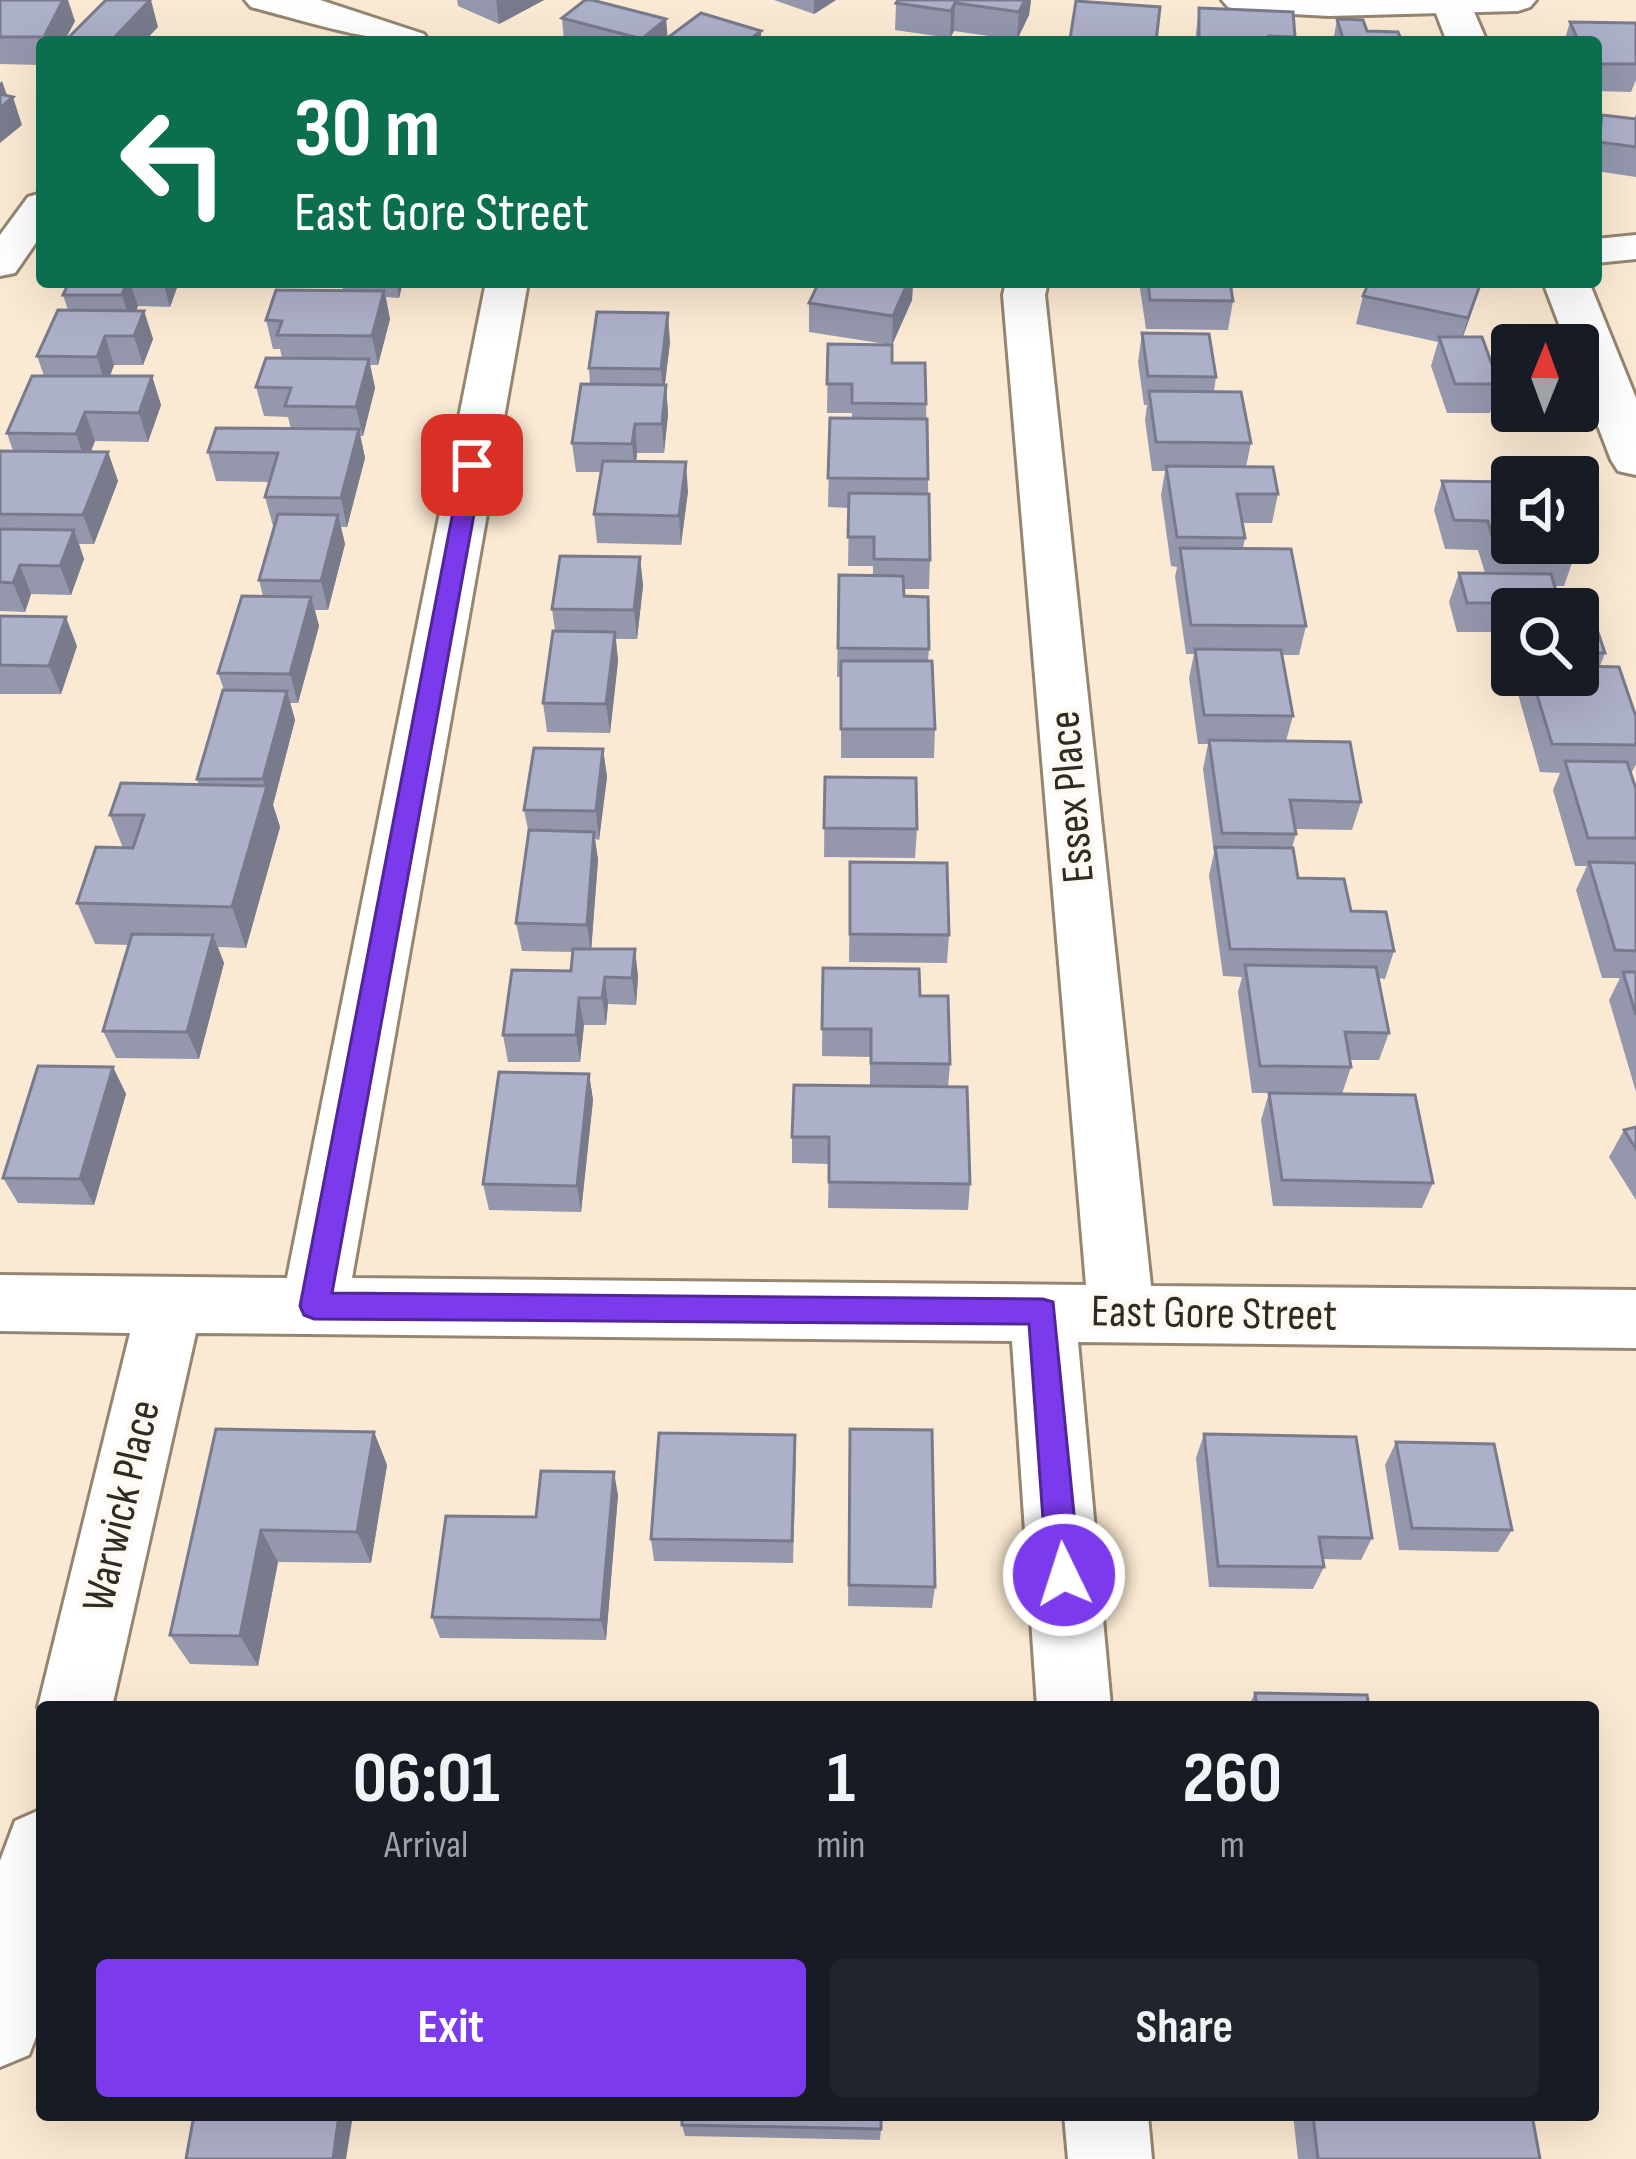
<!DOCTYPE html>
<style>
body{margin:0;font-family:"Sofia Sans Condensed",sans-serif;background:#20242c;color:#f1f3f6;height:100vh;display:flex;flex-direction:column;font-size:45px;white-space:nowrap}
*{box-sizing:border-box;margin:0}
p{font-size:39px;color:#9ea1a6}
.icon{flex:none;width:66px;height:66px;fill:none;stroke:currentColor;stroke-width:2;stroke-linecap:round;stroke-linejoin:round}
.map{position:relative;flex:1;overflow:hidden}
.panel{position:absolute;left:36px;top:1701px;width:1563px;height:420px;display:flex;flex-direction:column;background:#171b24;border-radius:12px;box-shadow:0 12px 48px #0002}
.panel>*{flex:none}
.banner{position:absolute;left:36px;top:36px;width:1566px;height:252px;border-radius:12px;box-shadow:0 12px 48px #0002;background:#0b6e4f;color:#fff;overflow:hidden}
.needle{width:78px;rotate:1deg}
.controls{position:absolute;left:1491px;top:324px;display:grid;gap:24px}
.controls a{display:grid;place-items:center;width:108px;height:108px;border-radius:12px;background:#171b24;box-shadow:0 12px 48px #0002;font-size:60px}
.pin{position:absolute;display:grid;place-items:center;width:102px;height:102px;color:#fff;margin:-51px;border-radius:24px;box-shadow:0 6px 18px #0006}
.me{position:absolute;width:132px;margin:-66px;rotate:356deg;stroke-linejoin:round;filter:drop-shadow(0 0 9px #0008)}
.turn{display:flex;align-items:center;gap:42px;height:252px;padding:0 60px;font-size:54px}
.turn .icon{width:156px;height:156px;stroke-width:2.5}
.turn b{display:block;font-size:84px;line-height:102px}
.eta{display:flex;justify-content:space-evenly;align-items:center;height:204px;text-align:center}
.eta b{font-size:72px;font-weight:700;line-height:84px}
.cta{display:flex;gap:24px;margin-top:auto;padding:24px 60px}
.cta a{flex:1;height:138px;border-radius:12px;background:#7c3aed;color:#fff;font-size:48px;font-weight:700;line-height:138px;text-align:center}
.cta a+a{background:#20242c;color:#f1f3f6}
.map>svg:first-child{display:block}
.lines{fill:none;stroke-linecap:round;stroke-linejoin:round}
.street-casing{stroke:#958671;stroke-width:6}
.secondary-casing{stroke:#958671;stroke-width:6}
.street{fill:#fff;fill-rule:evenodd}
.secondary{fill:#fff;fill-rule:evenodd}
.wall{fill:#9597ad;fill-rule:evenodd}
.shaded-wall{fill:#797b8d}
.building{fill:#adb0c9;stroke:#797b8d;stroke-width:3}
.route{fill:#7c3aed;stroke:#51269a;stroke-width:3}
.labels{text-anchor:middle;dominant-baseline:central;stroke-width:10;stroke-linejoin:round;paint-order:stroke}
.street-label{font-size:45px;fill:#312b22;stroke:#fdf9f5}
</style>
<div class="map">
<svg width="1636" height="2159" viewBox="0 0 1636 2159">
<rect width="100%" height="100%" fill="#fbead3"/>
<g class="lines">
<defs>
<path id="street" d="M245,0H320L424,34L429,42C367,42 312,23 251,7Z
M1222,0H1536L1530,7L1518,11L1329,16L1240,11L1228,7Z
M42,193V234L15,273L0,276V235L28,197Z
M1636,235V259L1596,263V239Z
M486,282H528L352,1278L1086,1285L1003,295L1006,282H1048L1045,295L1151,1286L1636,1290V1348L1078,1342L1111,1707H1037L1012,1341L196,1333L112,1707H42V1717L38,1707L130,1333L0,1331V1275L287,1278Z
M42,1809V2021L29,2055L0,2067V1861L15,1821Z
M1064,2115H1148L1152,2159H1068Z"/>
<path id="secondary" d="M1431,0H1469L1487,42H1447Z
M1543,282H1589L1636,398V475L1618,471L1611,460L1578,374V345H1567Z"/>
</defs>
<use href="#street" class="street-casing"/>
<use href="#secondary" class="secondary-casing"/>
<use href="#street" class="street"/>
<use href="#secondary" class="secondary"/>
</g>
<path class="wall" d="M0,0L75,21L64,42H42V65L0,64Z
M457,0H544L499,24L458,6Z
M774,0H836L814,14Z
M898,0H1031L1029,15L1017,40L954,31L950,38L895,30L896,3Z
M1199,8L1295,37L1294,42H1195Z
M562,18L666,19L667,38L761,42H564Z
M1337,19L1367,31L1402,42H1333Z
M1570,22L1636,23V80L1631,92L1596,91V42H1564Z
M1636,114V177L1596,171V133L1602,115L1634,119Z
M69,282H179L170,307L138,306L136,311H144L153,339L143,365H114L110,376H152L161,405L148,442L95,441L91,452H108L118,481L94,544H79L84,559L71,595L31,594L25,612L0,611V451H13L7,433L44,376L37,356L68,310L63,295Z
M341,282H403L399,298L386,297L390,319L378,365H370L375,388L363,436H360L365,458L347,527H341L345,544L328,610H315L319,626L298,703H290L295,720L273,805L280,827L246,948L218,947L224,963L199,1059L116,1058L103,1031L129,945L95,944L77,903L123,848L110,815L199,785L197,779L224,690L218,673L263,596L259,580L274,526H273L265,497L270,482L216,481L208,452L291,429L288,417L264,416L256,387L282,358L280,349H273L266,320L343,290Z
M819,282H922L921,284L913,283L912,300L892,345L809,332V303Z
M1139,282H1230L1233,301L1228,330L1146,329Z
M1363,296L1471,314L1463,337L1499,384L1490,413H1447L1431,366L1438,342L1356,324Z
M1142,333L1216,377L1214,391L1251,443L1246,467L1278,494L1272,523H1243L1245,538L1243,548L1306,626L1299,655H1282L1293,716L1286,741L1361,802L1352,830L1295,829L1296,834L1292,848L1298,878L1351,911L1394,951L1385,979L1378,978L1389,1033L1379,1060H1350L1351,1067L1342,1094L1433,1183L1422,1208L1273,1206L1261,1120L1269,1093H1252L1238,992L1242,977L1223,976L1209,875L1214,853L1203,769L1208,744H1198L1189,678L1194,654H1186L1175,577L1177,567L1171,566L1161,495L1165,471H1152L1145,420L1147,405H1144L1138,362Z
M670,342L665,385H666L668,414L664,453H637L636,461L688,491L681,545L597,543L594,514L601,472H576L572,443L590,384L589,368Z
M828,344L892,363L926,404L930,560L929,589H903L904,596L929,649L928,661L935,729L934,758H841V677H837L839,575L873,576V566H848L849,508L828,507L830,418H852V413H827Z
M1442,481L1512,482V543H1570L1574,557L1564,586H1554L1558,597H1586L1605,653L1600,666L1619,667L1636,717V765L1631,773L1636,789V838H1629H1636V1092L1609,1000L1620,978H1602L1576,890L1587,866H1575L1553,790L1560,773L1540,772L1518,694L1523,682L1508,681L1494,632H1457L1449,602L1459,573H1485L1478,550L1445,549L1434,510ZM1512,609H1578V675H1512Z
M640,557L643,586L637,639H616L618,661L610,733L547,732L543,703L555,631L552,609Z
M0,616L77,646L61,694H0Z
M603,749L607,777L599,840L595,839L598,860L591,949H635L638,977L636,1005L608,1004L606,1025H584L580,1062H508L503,1035L571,971L573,952L522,951L516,923L529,835L524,810Z
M825,777L917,829L915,858L824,857Z
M850,862L949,935L947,963L849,962Z
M823,968L920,996L950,1064L948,1087L970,1184L968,1210L828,1208L829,1164L792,1163V1137L870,1086V1057L822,1056Z
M113,1067L126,1094L94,1205L18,1203L3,1178Z
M589,1074L593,1100L581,1212L489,1210L483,1184Z
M1636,1127V1200L1609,1157L1624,1130Z
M216,1429L374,1432L387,1465L371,1563L278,1562L258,1666L190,1664L170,1635Z
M850,1429L935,1587L932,1608L848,1606Z
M1204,1434L1372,1538L1361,1560L1323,1559L1324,1567L1313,1589L1209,1587L1196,1458Z
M1396,1442L1512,1530L1498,1552L1399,1550L1385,1465Z
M796,1458L793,1563L654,1561L651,1539Z
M618,1495L606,1640L440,1638L432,1617L536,1517Z
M1255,1693L1369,1707H1248Z
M1293,2115H1532L1540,2159H1298Z
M682,2125L881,2129L880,2140L685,2136Z"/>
<path class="shaded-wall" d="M63,0H68L75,21L64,42H45L44,37Z
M151,0L158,27L144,42H110Z
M496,0H544L499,24Z
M814,0H836L814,14Z
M1025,0H1031L1029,15L1017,40L1019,12Z
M955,3L954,31L950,38L951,11Z
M666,19L668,42H642V39Z
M761,31V42H746Z
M2,81L9,101L13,97L22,125L0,143V83Z
M127,282H130L138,306L131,324L122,295Z
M163,282H179L170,307Z
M396,282H403L399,298Z
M908,282H913L912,300L892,345L893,316Z
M1480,285L1471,314L1459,346L1468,318Z
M384,291L390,319L378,365L372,336Z
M144,311L153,339L143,365L134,336Z
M668,313L670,342L663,398L661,369Z
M105,336L114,365L106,386L97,357Z
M369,359L375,388L363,436L356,407Z
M152,376L161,405L148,442L139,413Z
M666,385L668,414L664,453L662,424Z
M85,412L95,441L86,463L76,434Z
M635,424L637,453L635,473L632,444Z
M359,429L365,458L347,527L341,498Z
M108,452L118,481L94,544L83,515Z
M686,462L688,491L681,545L679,516Z
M338,515L345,544L328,610L321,581Z
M74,530L84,559L71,595L60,566Z
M640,557L643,586L637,639L634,610Z
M20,565L31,594L25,612L13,583Z
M311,597L319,626L298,703L290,674Z
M66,617L77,646L61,694L49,666Z
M615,632L618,661L610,733L606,704Z
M287,691L295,720L273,805L280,827L246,948L232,907L266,789L263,779Z
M603,749L607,777L599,840L596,811Z
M594,832L598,860L591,953L587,925Z
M213,935L224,963L199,1059L187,1032Z
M635,949L638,977L636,1005L632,978Z
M605,977L608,1004L606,1025L602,998Z
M579,998L584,1025L580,1062L576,1035Z
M113,1067L126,1094L94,1205L80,1179Z
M589,1074L593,1100L581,1212L577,1186Z
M374,1432L387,1465L371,1563L357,1532Z
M614,1472L618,1495L606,1640L601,1620Z
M261,1530L278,1562L258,1666L240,1636Z
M339,2115H353L346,2159H333Z"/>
<path class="building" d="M0,0H63L44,37H0Z
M106,0H150L110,42L65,41Z
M585,0H592L666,19L642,39L562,18Z
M898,0H1025L1019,12L955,3L951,11L896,3Z
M1076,1L1160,7L1156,42H1104L1070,39Z
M1199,8L1293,12L1295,37L1269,36L1270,42H1199Z
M701,13L761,31L746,42H662Z
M1337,19L1363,20L1367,31L1398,32L1402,42H1344Z
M1570,22L1636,23V64H1596V42H1579Z
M0,94L13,97L0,108Z
M1602,115L1636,119V147L1599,142Z
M69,282H127L122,295H63Z
M819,282H908L893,316L809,303Z
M1148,282H1230L1233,301L1150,300Z
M1369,282H1464L1480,285L1468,318L1363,296Z
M276,290L384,291L372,336L277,335L282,321L266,320Z
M58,310L144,311L134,336H105L97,357L37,356Z
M597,312L668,313L661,369L589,368Z
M1142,333L1209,334L1216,377L1148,376Z
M1439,337H1482L1499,384H1455Z
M828,344L892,345V363H925L926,404L852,403V384H827Z
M266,358L369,359L356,407L285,406L291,388L256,387Z
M32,376H152L139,413L85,412L76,434L7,433Z
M581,384L666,385L662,424H635L632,444L572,443Z
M1149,391L1241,392L1251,443L1156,442Z
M830,418L927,419L928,479L828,478Z
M216,428L359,429L341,498L265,497L278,453L208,452Z
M0,451L108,452L83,515L0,514Z
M603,461L686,462L679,516L594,514Z
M1166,466L1273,467L1278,494H1237L1245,538L1177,537Z
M1442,481L1512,482V543H1570L1574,557L1498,556L1488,521L1454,520Z
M849,493L929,494L930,560L874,559V537H848Z
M278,514L338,515L321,581L259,580Z
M0,529L74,530L60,566L20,565L13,583L0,582Z
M1180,548L1291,549L1306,626L1191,625Z
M560,556L640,557L634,610L552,609Z
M1459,573L1551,574L1558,597H1586L1605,653H1578V609H1512V629L1505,603H1467Z
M839,575L903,576L904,596L928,597L929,649L838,648Z
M242,596L311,597L290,674L218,673Z
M0,616L66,617L49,666L0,665Z
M553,631L615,632L606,704L543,703Z
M1195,649L1281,650L1293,716L1204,715Z
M841,661H932L935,729H841Z
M1578,666L1619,667L1636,717V745L1552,744L1531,675H1578Z
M223,690L287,691L263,779H197Z
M1209,740L1350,742L1361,802L1290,800L1296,834L1222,833Z
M534,748L603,749L596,811L524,810Z
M1565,761L1627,762L1636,789V838H1588Z
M825,777L916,778L917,829L824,828Z
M121,783L267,786L232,907L77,903L96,847L133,848L144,815H110Z
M529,830L594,832L587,925L516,923Z
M1215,847L1293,848L1298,878L1344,879L1351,911L1386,912L1394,951L1230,949Z
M850,862L947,863L949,935L850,934Z
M1589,862L1636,863V951L1615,950Z
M132,934L213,935L187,1032L103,1031Z
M573,949H635L632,978L605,977L602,998H579L576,1035H503L512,970L571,971Z
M1245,965L1376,967L1389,1033L1345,1032L1351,1067L1260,1066Z
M823,968L919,969L920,996H948L950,1064L871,1063V1029H822Z
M1623,972H1636V1015Z
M38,1066L113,1067L80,1179L3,1178Z
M499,1072L589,1074L577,1186L483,1184Z
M794,1085L967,1087L970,1184L829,1182V1137H792Z
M1269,1093L1415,1095L1433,1183L1282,1180Z
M1636,1127V1149L1624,1130Z
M216,1429L374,1432L357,1532L261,1530L240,1636L170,1635Z
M850,1429L932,1430L935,1587L849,1585Z
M659,1433L795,1435L792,1541L651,1539Z
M1204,1434L1356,1437L1372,1538L1319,1537L1324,1567L1218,1566Z
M1396,1442L1494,1444L1512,1530L1412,1528Z
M541,1471L614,1472L601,1620L432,1617L446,1516L536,1517Z
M1255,1693L1367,1695L1369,1707H1257Z
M194,2115H339L333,2159H186Z
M682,2115H881V2129L682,2125Z
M1313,2115H1532L1540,2159H1318Z"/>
<path class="route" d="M472,459L483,465L332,1293L1043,1299L1053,1302L1080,1575L1075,1586L1064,1591L1052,1586L1047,1575L1029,1324L314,1319L304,1315L300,1306L462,465Z"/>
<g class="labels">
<g class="street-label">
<text transform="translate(1072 797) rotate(-95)">Essex Place</text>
<text transform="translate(1214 1314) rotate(1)">East Gore Street</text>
<text transform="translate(122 1506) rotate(-77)">Warwick Place</text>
</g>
</g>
</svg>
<div class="controls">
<a><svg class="needle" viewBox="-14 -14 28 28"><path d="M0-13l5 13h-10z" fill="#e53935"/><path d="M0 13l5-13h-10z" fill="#9ea1a6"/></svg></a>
<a><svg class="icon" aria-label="sound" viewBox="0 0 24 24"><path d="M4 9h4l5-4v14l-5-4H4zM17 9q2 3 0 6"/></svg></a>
<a><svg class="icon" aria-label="search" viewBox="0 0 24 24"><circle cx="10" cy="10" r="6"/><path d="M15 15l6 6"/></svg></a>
</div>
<div class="pin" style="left:472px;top:465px;background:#d93025"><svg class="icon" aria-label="arrive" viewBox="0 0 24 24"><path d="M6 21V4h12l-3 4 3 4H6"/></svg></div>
<svg class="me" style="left:1064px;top:1575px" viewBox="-20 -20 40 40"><circle r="17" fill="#7c3aed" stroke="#fff" stroke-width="3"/><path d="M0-11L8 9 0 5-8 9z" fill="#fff"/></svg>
<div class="banner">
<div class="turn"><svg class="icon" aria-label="left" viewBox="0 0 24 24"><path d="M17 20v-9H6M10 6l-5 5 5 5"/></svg><div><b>30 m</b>East Gore Street</div></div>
</div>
<section class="panel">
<div class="eta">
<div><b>06:01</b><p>Arrival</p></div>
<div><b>1</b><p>min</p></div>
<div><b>260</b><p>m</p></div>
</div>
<div class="cta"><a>Exit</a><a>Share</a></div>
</section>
</div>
